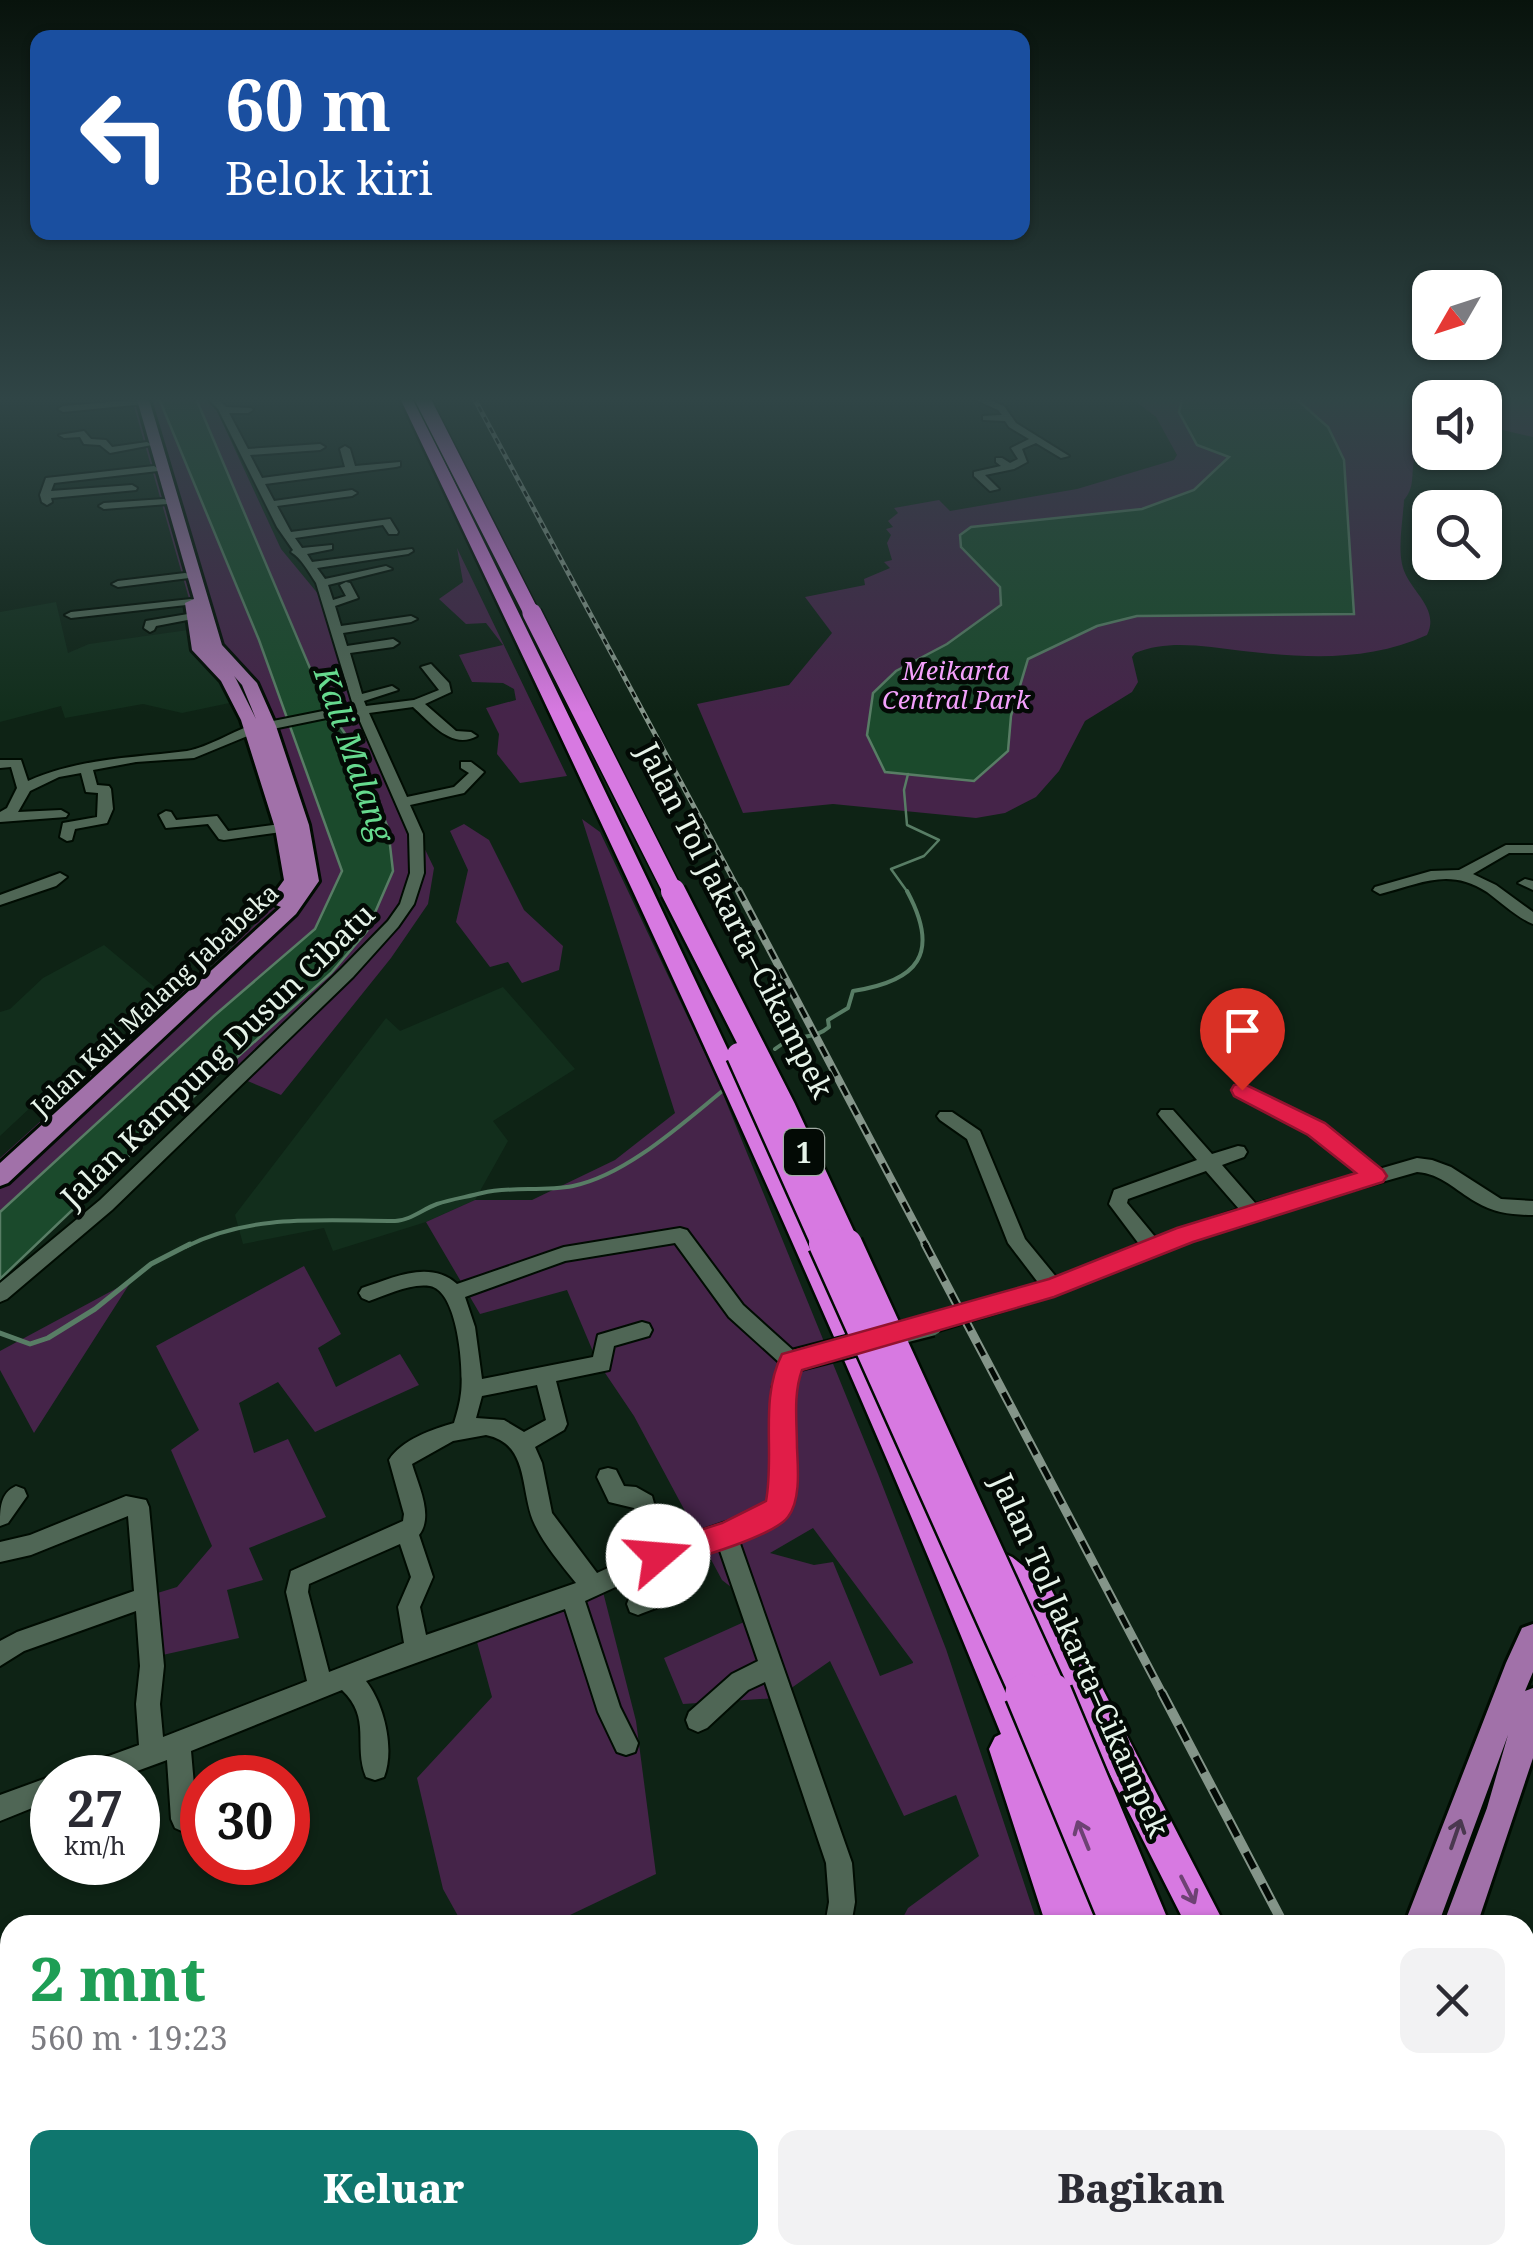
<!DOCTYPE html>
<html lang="id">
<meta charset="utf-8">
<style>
body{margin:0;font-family:"Noto Serif",serif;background:#f2f2f3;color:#2b2b33;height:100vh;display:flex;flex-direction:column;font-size:38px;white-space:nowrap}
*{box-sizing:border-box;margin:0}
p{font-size:32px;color:#7c7c81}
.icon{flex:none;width:55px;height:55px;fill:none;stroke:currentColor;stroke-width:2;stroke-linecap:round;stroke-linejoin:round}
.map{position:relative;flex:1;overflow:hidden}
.panel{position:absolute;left:0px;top:1915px;width:1535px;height:350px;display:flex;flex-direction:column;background:#fff;border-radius:30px 30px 0 0;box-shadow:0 2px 8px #0004}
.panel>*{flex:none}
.banner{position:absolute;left:30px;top:30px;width:1000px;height:210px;border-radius:20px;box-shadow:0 2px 8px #0004;background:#1a4fa0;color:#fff;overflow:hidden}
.needle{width:65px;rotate:231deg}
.fabs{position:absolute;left:1412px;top:270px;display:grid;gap:20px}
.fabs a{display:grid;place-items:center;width:90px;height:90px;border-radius:20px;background:#fff;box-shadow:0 2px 8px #0004;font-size:50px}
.speed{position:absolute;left:30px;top:1755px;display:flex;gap:20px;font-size:50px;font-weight:700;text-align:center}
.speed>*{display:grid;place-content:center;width:130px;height:130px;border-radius:50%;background:#fff;box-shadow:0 2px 8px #0004;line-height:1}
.speed small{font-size:25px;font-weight:400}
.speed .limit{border:15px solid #d22;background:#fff;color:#111}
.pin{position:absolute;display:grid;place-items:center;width:85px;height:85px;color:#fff;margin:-102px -42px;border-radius:50% 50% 50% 0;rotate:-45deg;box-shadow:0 0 10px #0007}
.pin .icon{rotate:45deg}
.me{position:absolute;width:110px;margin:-55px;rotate:72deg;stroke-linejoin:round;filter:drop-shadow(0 0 8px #0008)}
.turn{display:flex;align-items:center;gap:35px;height:210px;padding:0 30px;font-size:45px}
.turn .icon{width:130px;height:130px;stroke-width:2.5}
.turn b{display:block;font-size:70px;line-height:85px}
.round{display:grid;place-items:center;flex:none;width:105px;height:105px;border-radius:20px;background:#f2f2f3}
.headline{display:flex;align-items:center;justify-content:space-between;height:170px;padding:0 30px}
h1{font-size:60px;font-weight:800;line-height:75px;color:#1e9e55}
.primary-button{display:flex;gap:20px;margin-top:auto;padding:20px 30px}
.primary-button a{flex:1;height:115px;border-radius:20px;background:#0f766e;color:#fff;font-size:40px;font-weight:800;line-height:115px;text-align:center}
.primary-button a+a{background:#f2f2f3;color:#2b2b33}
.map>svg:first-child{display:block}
.built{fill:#122e1c}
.green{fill:#452449;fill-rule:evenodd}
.water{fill:#1b4a2c;stroke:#587d65;stroke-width:2.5}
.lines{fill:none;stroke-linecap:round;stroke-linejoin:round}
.stream-far2{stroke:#587d65;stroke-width:2.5}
.stream-far1{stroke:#587d65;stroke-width:4}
.stream{stroke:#587d65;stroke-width:5}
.minor-casing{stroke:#000c02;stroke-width:4}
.major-casing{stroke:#000c02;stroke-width:6}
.highway-casing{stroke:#000c02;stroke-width:5}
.minor{fill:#4f6655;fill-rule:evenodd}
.major{fill:#a171a9;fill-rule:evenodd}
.highway{fill:#d779e1;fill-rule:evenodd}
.rail-far3-casing{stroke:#849589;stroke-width:5}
.rail-far2-casing{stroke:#849589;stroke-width:8}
.rail-far1-casing{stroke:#849589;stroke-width:9}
.rail-casing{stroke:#849589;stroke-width:10}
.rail-far3{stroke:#030a05;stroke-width:2.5;stroke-dasharray:6;stroke-linecap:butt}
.rail-far2{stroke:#030a05;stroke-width:4;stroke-dasharray:11;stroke-linecap:butt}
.rail-far1{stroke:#030a05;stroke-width:5;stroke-dasharray:14;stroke-linecap:butt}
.rail{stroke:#030a05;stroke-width:6;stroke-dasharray:18;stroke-linecap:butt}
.minor-bridge-casing{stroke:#000c02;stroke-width:26;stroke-linecap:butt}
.major-bridge-casing{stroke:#000c02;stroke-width:40;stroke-linecap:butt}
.highway-bridge-far4-casing{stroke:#000c02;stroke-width:18;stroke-linecap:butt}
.highway-bridge-far3-casing{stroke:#000c02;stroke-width:22;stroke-linecap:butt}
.highway-bridge-far2-casing{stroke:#000c02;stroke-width:29;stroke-linecap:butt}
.highway-bridge-far1-casing{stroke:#000c02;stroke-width:35;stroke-linecap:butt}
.highway-bridge-casing{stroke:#000c02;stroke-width:44;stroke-linecap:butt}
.minor-bridge{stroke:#4f6655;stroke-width:21}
.major-bridge{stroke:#a171a9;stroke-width:35}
.highway-bridge-far4{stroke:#d779e1;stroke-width:15}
.highway-bridge-far3{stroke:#d779e1;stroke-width:19}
.highway-bridge-far2{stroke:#d779e1;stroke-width:24}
.highway-bridge-far1{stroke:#d779e1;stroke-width:30}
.highway-bridge{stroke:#d779e1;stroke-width:39}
.oneway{stroke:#4a384f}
.oneway2{stroke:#6d4273}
.route{fill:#e11d48;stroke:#92132f;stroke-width:2.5}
.labels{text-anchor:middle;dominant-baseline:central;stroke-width:9;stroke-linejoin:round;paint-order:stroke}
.far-park-label{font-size:25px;font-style:italic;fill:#f4a1fc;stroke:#030a05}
.far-street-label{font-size:25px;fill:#e6f3e9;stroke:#030a05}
.shield{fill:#030a05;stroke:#a2ada5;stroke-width:2.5}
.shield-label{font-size:28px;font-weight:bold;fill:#e6f3e9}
.street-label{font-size:30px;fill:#e6f3e9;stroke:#030a05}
.water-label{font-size:32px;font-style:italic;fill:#66da8e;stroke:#030a05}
</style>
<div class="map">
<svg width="1533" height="2265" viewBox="0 0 1533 2265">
<rect width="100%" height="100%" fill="#0e2315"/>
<path class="built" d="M56,602L68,653L89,644L195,629L239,701L182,713L143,704L65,718L61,706L0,722V612Z
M104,945L157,989L0,1136V1012L10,1009L43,978Z
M503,987L575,1069L493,1121L508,1141L475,1200L426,1222L333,1251L324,1228L243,1244L235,1215L386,1018L400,1031Z"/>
<path class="green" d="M131,396H158L259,640L342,871L315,929L0,1212V1158L228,951L288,891L293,880L249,720L194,616Z
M194,396L212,400L281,549L319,595L348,690L434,868L428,904L391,958L281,1095L219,1069L388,828L357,751L326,706Z
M1129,396H1533V437L1485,426V398H1430C1430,428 1421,434 1414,461C1411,476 1415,487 1404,500C1403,519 1398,545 1402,564C1407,590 1441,607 1427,635C1369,662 1305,658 1243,651C1206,647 1170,639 1135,653L1132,657L1138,682L1132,692L1085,721L1059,771L1036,797L1005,813L976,818L833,804L743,813L697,704L789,685L832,633L805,597L865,585L864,579L890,568L884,562L892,560L887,543L891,535L886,529L893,527L888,521L898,513L894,508L939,500L950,511L1077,489L1174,460L1177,455L1156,417Z
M457,548L567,776L520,783L497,754L499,734L486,708L516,700L514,689L503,683L472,682L459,655L503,645L486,623L466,624L439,599L463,582Z
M582,819L600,832L716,1077L878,1474L946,1649L1038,1925H899L908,1908L979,1856L956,1795L904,1816L830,1661L777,1698L683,1704L664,1658L764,1613L722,1580L634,1416L597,1361L567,1290L480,1314L426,1222L475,1200H532L615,1160L675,1113ZM813,1528L913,1662V1663L880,1676L833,1562L814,1565L770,1553Z
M464,824L489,840L524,910L563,946L559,970L522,983L508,962L490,967L456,922L468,870L450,831Z
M304,1266L341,1334L318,1348L336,1387L400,1354L419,1385L315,1432L278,1382L239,1403L254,1453L288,1439L326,1517L249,1548L263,1580L227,1590L239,1638L149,1658L138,1599L177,1587L212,1546L171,1450L199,1430L156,1346Z
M132,1280L34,1433L0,1370V1351Z
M602,1588L636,1721L656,1874L549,1925H463L443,1889L417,1778L492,1697L474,1631Z
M652,2255H795L798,2265H653Z
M861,2255H1113L1116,2265H830Z"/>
<path class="water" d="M158,396H195L326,706L357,751L388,828L393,871L367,931L331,973L153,1133L0,1279V1212L215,1015L315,929L342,871L259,640Z
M1183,396H1293L1328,427L1344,460L1354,614L1137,616L1097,626L1028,659L1011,716L1008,751L974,781L885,772L867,735L873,693L896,671L947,644L1001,605L1000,587L961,547L960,535L971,527L1142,509L1194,490L1229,457L1197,445L1179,412Z"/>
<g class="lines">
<path class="stream-far2" d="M908,774L904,790L907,825L939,840L924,856L891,869L909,894"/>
<path class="stream-far1" d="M775,1049C796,1032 813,1041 829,1027L828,1020L848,1008L853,991C918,981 941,954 907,891
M185,1247C252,1213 323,1221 395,1221C409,1221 423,1209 437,1204C451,1199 467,1197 482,1193C511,1186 542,1192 573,1186C627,1175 684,1122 726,1088"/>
<path class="stream" d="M0,1333L30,1344L48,1338L95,1309L151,1264L190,1244"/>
<defs>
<path id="minor" d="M205,396H215L226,407L251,408L253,410L248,413H229L248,449L320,444L325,447L320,450L250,455L262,478L345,467L340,449L345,446L350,449L355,466L400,462V466L396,467L265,484L274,501L352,490L357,493L352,496L277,506L291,532L390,519L398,532L397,534H389L383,525L295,538L302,548L332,545V549L307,554L312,562L412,549L413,551L408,554L317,568L325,579L386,566L392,569L328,585L333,600L346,596L340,585L346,582L350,583L358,598L335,606L341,626L411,616L417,619L411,622L343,633L347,646L393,639L399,643L393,647L350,653L362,694L392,686L398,690L364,701L366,706L414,700L439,690L421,667L431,664L449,683L451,692L425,704L456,731L471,732L477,736C452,750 431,723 413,707L369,713L407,797L454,787L469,773L461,768V762H471L484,772L464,793L410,805L423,834L424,873L414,904L398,927L353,977L112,1210L7,1299L0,1302V1283L100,1200L341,969L388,921L400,904L410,873L409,834L356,712L268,730L262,726L268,722L353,705L316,583C308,571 302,559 291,552L293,550L277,527L218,409Z
M967,396H980L1004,406L1016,423L1069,456L1061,458L1036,443L1022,449L1027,462L1014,469L985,475L999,489L990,491L974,476V472L1001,466L996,462V458H1002L1010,463L1018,459L1011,448L1029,439L1009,427L1005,421L983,420V416L1002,415L998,410Z
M147,399V403L144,404L63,412L58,409L63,406Z
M84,431L91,439L106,440L112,447L147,442L152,445L110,453L100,445L84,444L80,437L64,438L59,435Z
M154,466L159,469L158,471L54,483L51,491L132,485L137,488L136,490L51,498L52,502L47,505L42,502L40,495L46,478Z
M164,499L169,502L168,504L104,509L99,506L104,503Z
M185,573L189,574V578L118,587L112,584L118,581Z
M191,599L195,600V604L71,618L65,615L71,612Z
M194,613L198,614V618L156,626L154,630L150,632L144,628L146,621Z
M252,725L257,726V732L194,758L136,762L93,770L97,785L109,786L111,789L113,809L107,823L75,829L72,840L67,841L60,837L63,823L97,817L98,793L86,792L81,773L59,777L30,791L18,812L61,810L68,814L66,817L0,822V812L7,808L17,788L11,767L0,768V760H21L28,781C79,758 133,758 187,751C209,747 231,732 252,725Z
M166,811L171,812L176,820L217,816L228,831L296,822L303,826L296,830L224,840L219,839L208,824L166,828L159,815Z
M1506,845H1533V853H1509L1473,874L1496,885L1533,912V924C1516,917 1502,903 1487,892C1449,867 1420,884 1380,894L1373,890L1375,887L1431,871L1459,870Z
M60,873L67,877L56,886L0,905V895Z
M1525,879L1533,881V890L1518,883Z
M1242,1084L1322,1125L1379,1169L1417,1158L1432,1160L1451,1167L1501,1199L1533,1201V1215C1513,1215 1494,1213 1476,1202C1455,1190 1442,1174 1417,1172L1256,1218L1159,1252L1061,1293L932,1333L925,1331L922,1325L925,1319L1040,1285L1008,1243L967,1139L940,1120L937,1116L940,1112H952L980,1131L1025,1239L1057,1278L1139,1244L1109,1204L1114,1190L1197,1160L1161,1118L1158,1114L1161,1110H1173L1212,1154L1238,1146L1244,1147L1247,1152L1244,1157L1222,1165L1256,1204L1361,1174L1310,1133L1236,1094L1233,1090L1236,1086ZM1206,1171L1239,1209L1156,1238L1127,1203L1128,1199Z
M680,1228L687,1230L743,1305L795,1352L803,1354L806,1360L795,1377L792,1388L794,1493C783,1526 769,1527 738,1538L852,1863L855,1902L851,1925H825L829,1902L826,1863L765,1682L748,1690L707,1728L698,1732L689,1728L686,1720L689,1712L732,1674L758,1661L718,1545L690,1554L697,1580C688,1599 657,1607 638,1615L630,1612L627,1604L630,1596L674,1577L670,1562L585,1601L620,1707L638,1743L635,1752L626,1755L617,1752L598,1712L565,1609L366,1681C384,1704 395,1749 384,1777L375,1780L366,1777C353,1745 372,1718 342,1690L191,1751L197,1819L193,1828L184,1832L175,1828L171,1819L167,1760L118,1778H70L73,1769L139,1745L136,1704L140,1666L136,1611L24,1651L0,1666V1641L17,1632L134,1591L128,1516L31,1555L0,1562V1542L30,1535L126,1496L146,1500L149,1507L164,1666L160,1704L163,1737L307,1681L286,1592L291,1571L403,1521L404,1514L389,1460C401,1440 433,1429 454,1423C457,1413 460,1403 461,1393C464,1369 458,1291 430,1286C410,1283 387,1295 369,1301L362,1298L359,1293L362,1288C392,1278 430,1259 457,1284L564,1247ZM675,1243L729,1317L781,1364L772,1388V1493L769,1502L761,1510L665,1543L652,1496L636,1487L624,1486L616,1470L608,1468L600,1470L597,1477L609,1502L634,1508L645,1551L597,1573L552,1513L542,1463L535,1447L564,1430L567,1424L556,1381L609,1370L614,1346L649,1336L652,1330L649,1324L642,1322L598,1335L593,1357L482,1379L475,1327L465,1297L565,1261ZM537,1385L546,1420L524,1432L504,1420L476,1418L482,1396ZM486,1435C531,1444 519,1492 535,1525C545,1546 561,1564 576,1583L426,1635L420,1607L433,1577L419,1535C434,1516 418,1485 412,1464L453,1441ZM400,1544L411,1577L398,1607L404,1643L329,1672L308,1592L309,1584Z
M16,1486L24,1489L27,1496L8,1523L0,1526C0,1509 0,1493 16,1486Z
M52,1776L57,1778H52V1800L0,1821V1795Z
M0,1977L10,1982V2175L0,2180Z"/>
<path id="major" d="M136,396H148L222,645L257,683L276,726L309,825L319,881L296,914L8,1183L0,1186V1163L281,907L268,902L284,880L275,828L241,720L221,681L192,650L185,603L194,599ZM234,676L242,685L256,719L236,679Z
M1533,1624V1672L1525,1691L1533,1688V1758L1477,1925H1443L1487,1808L1508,1735L1438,1925H1404L1506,1663L1522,1628Z"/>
<path id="highway" d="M399,396H412C661,899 901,1405 1114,1925H1046L989,1749L995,1737L1001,1734C818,1280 610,837 399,396Z
M1001,1552L1012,1557L1050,1587L1225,1925H1186L1026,1609L990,1577L985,1567L990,1557Z
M1203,2255H1309L1313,2265H1206Z
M1346,2255H1390L1394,2265H1350Z"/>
</defs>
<use href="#minor" class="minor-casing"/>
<use href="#major" class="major-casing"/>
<use href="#highway" class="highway-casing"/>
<use href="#minor" class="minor"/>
<use href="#major" class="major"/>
<use href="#highway" class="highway"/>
<defs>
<path id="rail-far3" d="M473,396L741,894"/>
<path id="rail-far2" d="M739,891L927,1247"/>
<path id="rail-far1" d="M925,1244L1163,1695"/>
<path id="rail" d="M1162,1693L1284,1925
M1447,2255L1452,2265"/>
</defs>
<use href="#rail-far3" class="rail-far3-casing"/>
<use href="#rail-far2" class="rail-far2-casing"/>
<use href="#rail-far1" class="rail-far1-casing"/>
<use href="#rail" class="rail-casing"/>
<use href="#rail-far3" class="rail-far3"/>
<use href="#rail-far2" class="rail-far2"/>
<use href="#rail-far1" class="rail-far1"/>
<use href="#rail" class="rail"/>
<defs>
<path id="minor-bridge" d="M796,1360L932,1325"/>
<path id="major-bridge" d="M1153,2265L1162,2255"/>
<path id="highway-bridge-far4" d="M421,396L533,616"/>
<path id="highway-bridge-far3" d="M532,613L674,894"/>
<path id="highway-bridge-far2" d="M673,891L784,1109L848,1247
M739,1055L825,1247"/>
<path id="highway-bridge-far1" d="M824,1244L1026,1695
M847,1244L1053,1695"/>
<path id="highway-bridge" d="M1025,1693L1121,1925
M1052,1693L1149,1925"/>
</defs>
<use href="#minor-bridge" class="minor-bridge-casing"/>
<use href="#major-bridge" class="major-bridge-casing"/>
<use href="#highway-bridge-far4" class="highway-bridge-far4-casing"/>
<use href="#highway-bridge-far3" class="highway-bridge-far3-casing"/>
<use href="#highway-bridge-far2" class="highway-bridge-far2-casing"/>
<use href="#highway-bridge-far1" class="highway-bridge-far1-casing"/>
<use href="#highway-bridge" class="highway-bridge-casing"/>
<use href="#minor-bridge" class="minor-bridge"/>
<use href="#major-bridge" class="major-bridge"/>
<use href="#highway-bridge-far4" class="highway-bridge-far4"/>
<use href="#highway-bridge-far3" class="highway-bridge-far3"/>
<use href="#highway-bridge-far2" class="highway-bridge-far2"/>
<use href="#highway-bridge-far1" class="highway-bridge-far1"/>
<use href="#highway-bridge" class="highway-bridge"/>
</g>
<defs><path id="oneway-shaft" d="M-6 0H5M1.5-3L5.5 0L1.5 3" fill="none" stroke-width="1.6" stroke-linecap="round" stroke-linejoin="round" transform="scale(2.5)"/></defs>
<use class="oneway" href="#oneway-shaft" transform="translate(1456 1834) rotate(-71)"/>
<g class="oneway2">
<use href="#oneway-shaft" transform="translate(1083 1835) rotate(-112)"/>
<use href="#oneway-shaft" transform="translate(1188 1890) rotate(63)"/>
</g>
<linearGradient id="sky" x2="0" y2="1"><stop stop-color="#08130c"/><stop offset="0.56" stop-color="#304546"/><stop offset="1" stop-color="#304546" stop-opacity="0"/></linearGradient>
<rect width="1533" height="713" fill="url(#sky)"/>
<path class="route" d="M1242,1083L1325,1123L1383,1170L1387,1176L1383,1182L1193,1242L1054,1297L802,1370C793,1395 797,1421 797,1448C798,1468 801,1500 788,1517C772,1538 685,1561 658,1570L647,1566L643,1556L647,1547L722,1523L766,1501C775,1452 759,1400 782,1354L1049,1279L1177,1228L1356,1173L1308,1135L1234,1096L1231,1090L1234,1085Z"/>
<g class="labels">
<g class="far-park-label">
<text x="956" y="670">Meikarta<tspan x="956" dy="29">Central Park</tspan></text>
</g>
<g class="far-street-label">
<text transform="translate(154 999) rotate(-43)">Jalan Kali Malang Jababeka</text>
</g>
<rect class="shield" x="784" y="1129" width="40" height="46" rx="8"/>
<g class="shield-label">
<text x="804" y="1152">1</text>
</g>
<g class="street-label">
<text transform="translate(736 920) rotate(63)">Jalan Tol Jakarta–Cikampek</text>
<text transform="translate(217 1055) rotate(-44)">Jalan Kampung Dusun Cibatu</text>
<text transform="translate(1081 1655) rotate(66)">Jalan Tol Jakarta–Cikampek</text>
</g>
<g class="water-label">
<text transform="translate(355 754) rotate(71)">Kali Malang</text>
</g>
</g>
</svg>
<div class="fabs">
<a><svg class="needle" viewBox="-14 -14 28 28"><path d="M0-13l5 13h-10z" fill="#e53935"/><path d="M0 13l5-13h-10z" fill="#7c7c81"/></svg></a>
<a><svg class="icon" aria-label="sound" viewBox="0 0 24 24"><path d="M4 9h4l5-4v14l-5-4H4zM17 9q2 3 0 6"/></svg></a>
<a><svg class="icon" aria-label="search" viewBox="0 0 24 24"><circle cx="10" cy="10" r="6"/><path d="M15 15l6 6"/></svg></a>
</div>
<div class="speed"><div>27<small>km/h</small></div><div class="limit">30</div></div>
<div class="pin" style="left:1242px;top:1090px;background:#d93025"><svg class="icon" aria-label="arrive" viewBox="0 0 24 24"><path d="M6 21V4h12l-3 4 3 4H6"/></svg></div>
<svg class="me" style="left:658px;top:1556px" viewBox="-20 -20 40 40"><circle r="19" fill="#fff"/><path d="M0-13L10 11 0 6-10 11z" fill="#e11d48"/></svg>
<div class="banner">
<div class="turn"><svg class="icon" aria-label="left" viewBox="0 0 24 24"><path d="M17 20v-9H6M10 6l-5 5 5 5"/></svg><div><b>60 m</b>Belok kiri</div></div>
</div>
<section class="panel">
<div class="headline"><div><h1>2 mnt</h1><p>560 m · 19:23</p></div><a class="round"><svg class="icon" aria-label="close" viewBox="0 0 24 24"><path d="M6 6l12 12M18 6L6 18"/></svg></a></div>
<div class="primary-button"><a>Keluar</a><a>Bagikan</a></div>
</section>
</div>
